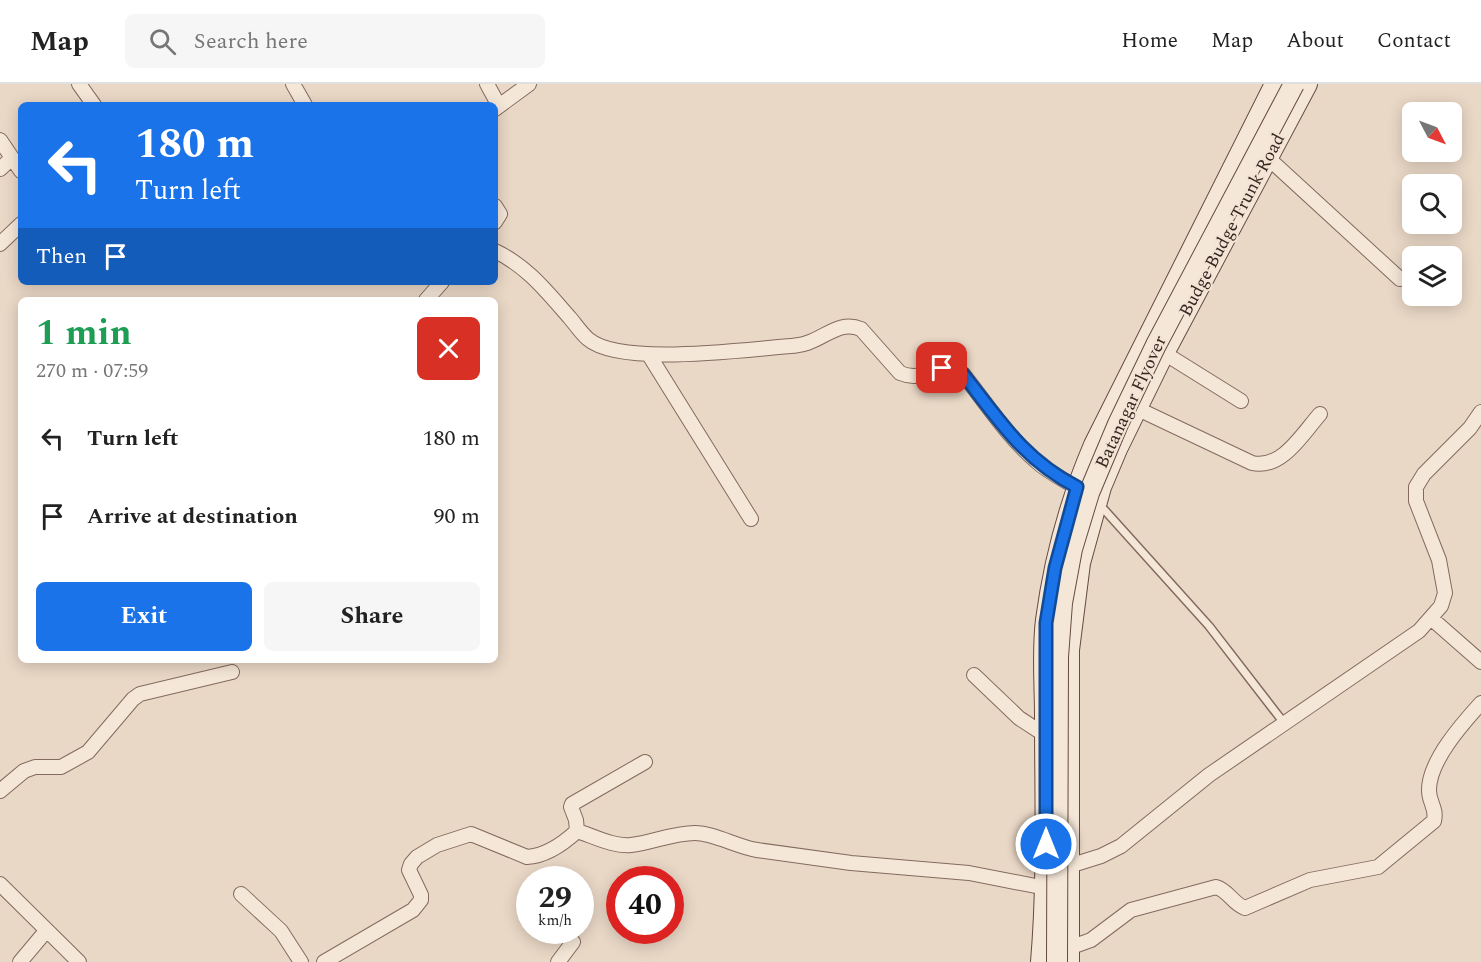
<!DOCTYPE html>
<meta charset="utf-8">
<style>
body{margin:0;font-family:Spectral,serif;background:#f6f6f6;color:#222;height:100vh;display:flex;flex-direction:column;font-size:22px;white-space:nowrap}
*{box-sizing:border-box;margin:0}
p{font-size:20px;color:#767676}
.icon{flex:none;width:33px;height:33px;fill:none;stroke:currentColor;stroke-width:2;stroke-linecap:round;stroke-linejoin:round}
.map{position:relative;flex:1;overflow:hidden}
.details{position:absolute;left:18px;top:213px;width:480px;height:366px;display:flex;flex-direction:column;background:#fff;border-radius:9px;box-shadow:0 3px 15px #0003}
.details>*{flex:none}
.hud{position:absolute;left:18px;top:18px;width:480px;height:183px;border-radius:9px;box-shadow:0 3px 15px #0003;background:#1a73e8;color:#fff;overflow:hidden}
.needle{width:39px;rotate:131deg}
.controls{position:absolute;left:1402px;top:18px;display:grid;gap:12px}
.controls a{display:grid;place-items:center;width:60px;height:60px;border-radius:9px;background:#fff;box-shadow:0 3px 15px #0003;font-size:30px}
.speed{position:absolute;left:516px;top:782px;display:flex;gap:12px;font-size:30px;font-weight:700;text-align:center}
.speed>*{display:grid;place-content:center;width:78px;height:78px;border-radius:50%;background:#fff;box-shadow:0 3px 15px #0003;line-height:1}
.speed small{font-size:15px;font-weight:400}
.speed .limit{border:9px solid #d22;background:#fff;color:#111}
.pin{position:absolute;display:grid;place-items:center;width:51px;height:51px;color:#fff;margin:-26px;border-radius:12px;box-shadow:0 3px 9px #0006}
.me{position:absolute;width:66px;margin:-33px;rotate:0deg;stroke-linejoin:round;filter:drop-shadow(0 0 4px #0008)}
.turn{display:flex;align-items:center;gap:21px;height:126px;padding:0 18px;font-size:27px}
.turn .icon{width:78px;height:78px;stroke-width:2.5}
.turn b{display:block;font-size:42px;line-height:51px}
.then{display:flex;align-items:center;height:57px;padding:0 18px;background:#0003;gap:12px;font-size:22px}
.round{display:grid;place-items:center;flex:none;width:63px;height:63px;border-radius:9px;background:#f6f6f6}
.summary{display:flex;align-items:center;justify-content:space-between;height:102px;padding:0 18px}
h1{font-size:36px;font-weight:700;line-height:45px;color:#1e9e55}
.action{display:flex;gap:12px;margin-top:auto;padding:12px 18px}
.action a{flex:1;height:69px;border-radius:9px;background:#1a73e8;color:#fff;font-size:24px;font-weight:700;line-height:69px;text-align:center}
.action a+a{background:#f6f6f6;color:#222}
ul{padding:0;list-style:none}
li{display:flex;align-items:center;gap:18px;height:78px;padding:0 18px}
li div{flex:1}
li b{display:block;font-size:22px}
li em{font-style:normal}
header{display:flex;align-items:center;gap:36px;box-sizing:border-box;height:84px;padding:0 30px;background:#fff;border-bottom:2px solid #e0e0e0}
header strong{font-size:28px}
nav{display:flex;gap:33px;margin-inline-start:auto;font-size:21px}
.search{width:420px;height:54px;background:#f6f6f6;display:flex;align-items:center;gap:15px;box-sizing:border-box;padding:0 21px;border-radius:9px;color:#767676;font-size:22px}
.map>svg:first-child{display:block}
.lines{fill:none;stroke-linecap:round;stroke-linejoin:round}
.lane-casing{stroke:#836a5e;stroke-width:10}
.street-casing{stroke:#836a5e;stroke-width:16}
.secondary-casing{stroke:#654b41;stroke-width:22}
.lane{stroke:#f5e7d8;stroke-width:7}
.street{stroke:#f5e7d8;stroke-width:14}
.secondary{stroke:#f5e7d8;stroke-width:20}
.secondary-bridge-casing{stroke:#654b41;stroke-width:22;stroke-linecap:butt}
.secondary-bridge{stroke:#f5e7d8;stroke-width:20}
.route-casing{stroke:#114b97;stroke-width:15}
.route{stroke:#1a73e8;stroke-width:10}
.labels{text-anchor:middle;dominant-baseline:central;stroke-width:4.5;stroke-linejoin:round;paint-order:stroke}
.street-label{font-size:18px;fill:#352620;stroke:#f2e3d5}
</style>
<header>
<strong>Map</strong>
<div class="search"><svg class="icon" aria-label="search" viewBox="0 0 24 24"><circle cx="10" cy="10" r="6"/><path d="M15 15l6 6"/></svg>Search here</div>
<nav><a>Home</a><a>Map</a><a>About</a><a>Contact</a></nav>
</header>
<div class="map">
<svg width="1481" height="878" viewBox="0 0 1481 878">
<rect width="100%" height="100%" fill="#ead8c6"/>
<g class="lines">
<defs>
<path id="lane" d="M1100,421L1209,542L1284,639"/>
<path id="street" d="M79,0L94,21
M293,0L305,21
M487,0L499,22
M495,25L529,0
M0,56L21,87
M1268,74L1400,195
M0,85L12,74
M495,122L500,130L495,138
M0,160L21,140
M495,167C527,182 547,208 570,234C576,241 581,249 588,255C621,283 747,265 792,262C797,261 802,261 807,259C826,253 840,236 861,245L900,289C926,300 938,275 963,290C986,319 1008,353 1036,377C1050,390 1068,397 1083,408
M426,216L442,198
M1164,269L1241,317
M649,271L751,435
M1138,325L1252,379C1282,386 1303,349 1320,330
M1432,535L1481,578
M974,591L1019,634L1045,651
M0,707L24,687L35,683H61L88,668L133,615L140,610L232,588
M577,747C593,752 614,763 631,761C652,759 672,749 695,749C714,749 737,763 757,766L851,779L969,789L1046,804
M1069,782L1101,772L1121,762L1209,691L1419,547L1441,522L1445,509L1439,476L1416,417V403L1424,390L1470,344L1481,328
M0,800L79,878
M241,810L281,847L301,878
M1069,864L1091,856L1131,826L1216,803C1228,806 1233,820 1245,824L1310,796L1378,783L1434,737C1437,723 1429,720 1429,706C1429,677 1462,640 1481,619
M20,878L46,847
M324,878L413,826L421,816V811L409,786L411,780L417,773L437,761L471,750L527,773C545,772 564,759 577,747L576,736L571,723L572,720L645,678
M558,878L573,858"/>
<path id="secondary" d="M1041,878C1048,796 1045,714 1045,632C1045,601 1042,567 1046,536C1054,476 1070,417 1094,361L1275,0
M1069,878V566L1080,479L1101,403L1117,365L1164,269L1307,0"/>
</defs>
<use href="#lane" class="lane-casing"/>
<use href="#street" class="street-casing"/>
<use href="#secondary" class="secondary-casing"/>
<use href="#lane" class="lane"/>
<use href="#street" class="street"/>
<use href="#secondary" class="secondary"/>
<defs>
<path id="secondary-bridge" d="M1057,878L1058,573L1062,519L1072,465L1089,409L1118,340L1156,261L1294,0"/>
</defs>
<use href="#secondary-bridge" class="secondary-bridge-casing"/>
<use href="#secondary-bridge" class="secondary-bridge"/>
</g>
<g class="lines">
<defs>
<path id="route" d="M942,284H954L963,290C999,336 1024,376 1077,403L1055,484L1046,539V760"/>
</defs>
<use href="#route" class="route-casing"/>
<use href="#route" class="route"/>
</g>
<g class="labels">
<g class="street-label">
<text transform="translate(1232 141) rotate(-62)">Budge Budge Trunk Road</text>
<text transform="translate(1131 318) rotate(-65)">Batanagar Flyover</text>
</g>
</g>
</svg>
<div class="controls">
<a><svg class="needle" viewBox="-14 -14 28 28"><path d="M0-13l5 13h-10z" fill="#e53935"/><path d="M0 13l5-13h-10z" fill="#767676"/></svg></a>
<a><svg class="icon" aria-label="search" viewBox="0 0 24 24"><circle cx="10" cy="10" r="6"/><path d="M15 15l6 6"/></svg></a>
<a><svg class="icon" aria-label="layers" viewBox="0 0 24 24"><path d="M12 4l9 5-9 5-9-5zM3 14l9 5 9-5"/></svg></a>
</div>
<div class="speed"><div>29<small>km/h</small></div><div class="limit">40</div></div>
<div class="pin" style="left:942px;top:284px;background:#d93025"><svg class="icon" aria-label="arrive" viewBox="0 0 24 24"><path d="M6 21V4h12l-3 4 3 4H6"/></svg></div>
<svg class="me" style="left:1046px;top:760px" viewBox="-20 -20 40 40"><circle r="17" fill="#1a73e8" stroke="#fff" stroke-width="3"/><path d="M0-11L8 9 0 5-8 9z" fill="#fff"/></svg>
<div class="hud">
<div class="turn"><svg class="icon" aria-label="left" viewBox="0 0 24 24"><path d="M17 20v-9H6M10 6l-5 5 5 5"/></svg><div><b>180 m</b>Turn left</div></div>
<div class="then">Then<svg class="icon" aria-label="arrive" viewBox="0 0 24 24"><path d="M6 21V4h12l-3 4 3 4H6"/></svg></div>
</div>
<section class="details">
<div class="summary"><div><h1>1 min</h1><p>270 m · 07:59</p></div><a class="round" style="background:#d93025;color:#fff"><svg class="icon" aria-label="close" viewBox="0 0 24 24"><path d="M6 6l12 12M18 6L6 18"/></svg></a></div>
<ul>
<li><svg class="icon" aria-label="left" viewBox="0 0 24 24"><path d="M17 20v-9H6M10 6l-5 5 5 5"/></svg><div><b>Turn left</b></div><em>180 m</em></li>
<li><svg class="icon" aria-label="arrive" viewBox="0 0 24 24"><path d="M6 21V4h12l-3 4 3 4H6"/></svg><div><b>Arrive at destination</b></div><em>90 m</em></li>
</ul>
<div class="action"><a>Exit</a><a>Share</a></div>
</section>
</div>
